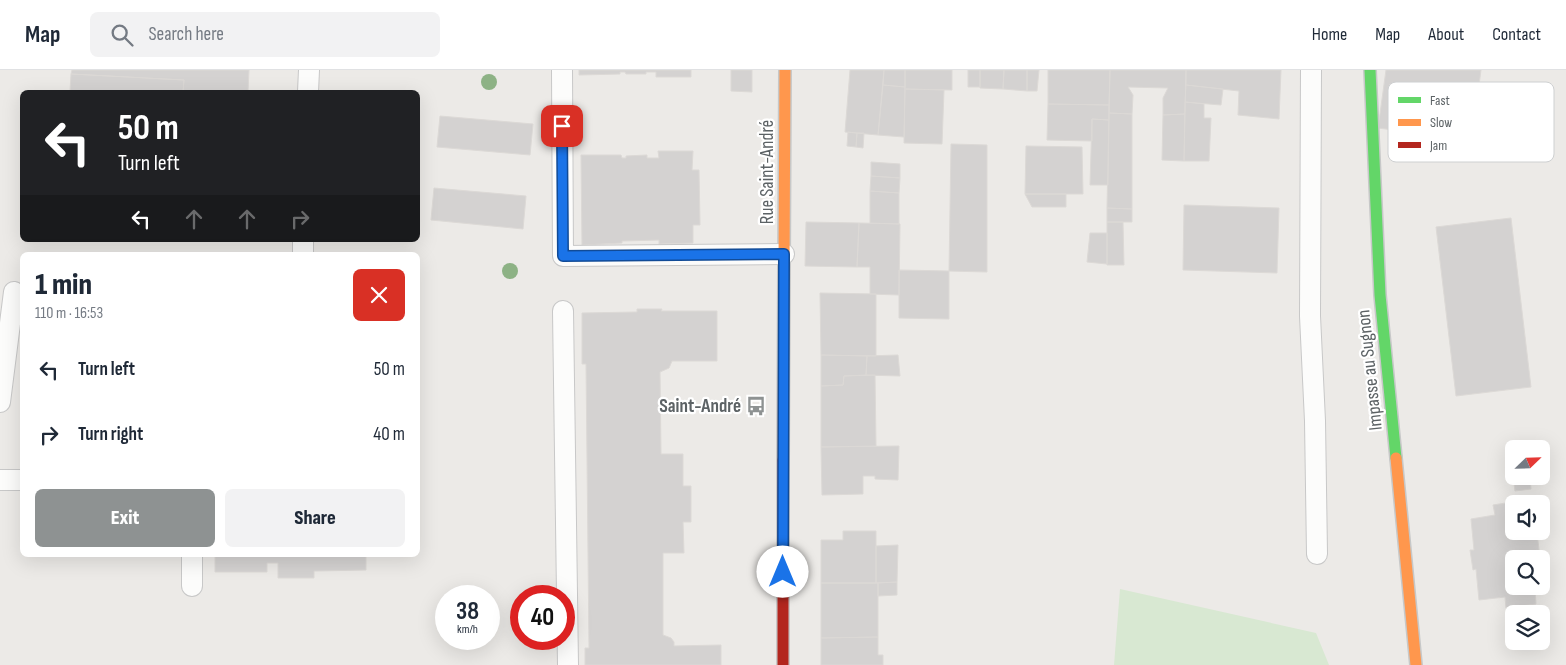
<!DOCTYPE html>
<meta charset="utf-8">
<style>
body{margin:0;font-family:"Sofia Sans Condensed",sans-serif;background:#f2f2f3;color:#1f2937;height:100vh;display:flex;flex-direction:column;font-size:19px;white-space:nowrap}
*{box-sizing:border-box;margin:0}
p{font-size:16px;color:#747a83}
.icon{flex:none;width:28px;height:28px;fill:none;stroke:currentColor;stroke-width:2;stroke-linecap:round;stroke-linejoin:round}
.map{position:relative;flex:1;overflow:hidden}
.details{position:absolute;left:20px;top:182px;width:400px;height:305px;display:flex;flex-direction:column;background:#fff;border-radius:8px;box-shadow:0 5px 20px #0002}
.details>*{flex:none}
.top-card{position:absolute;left:20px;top:20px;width:400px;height:152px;border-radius:8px;box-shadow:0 5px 20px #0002;background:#202124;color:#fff;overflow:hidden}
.needle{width:32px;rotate:67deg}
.tools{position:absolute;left:1505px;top:370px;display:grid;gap:10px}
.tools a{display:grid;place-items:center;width:45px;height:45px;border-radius:8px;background:#fff;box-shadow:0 5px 20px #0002;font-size:25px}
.speed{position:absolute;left:435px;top:515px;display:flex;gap:10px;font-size:25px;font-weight:700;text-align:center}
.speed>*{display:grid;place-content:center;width:65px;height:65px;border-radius:50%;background:#fff;box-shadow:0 5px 20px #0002;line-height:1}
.speed small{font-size:12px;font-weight:400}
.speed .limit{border:8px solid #d22;background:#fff;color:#111}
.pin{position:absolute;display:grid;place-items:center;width:42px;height:42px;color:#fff;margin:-21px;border-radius:10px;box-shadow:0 2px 8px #0006}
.me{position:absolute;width:55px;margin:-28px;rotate:0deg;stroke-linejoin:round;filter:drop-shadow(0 0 4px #0008)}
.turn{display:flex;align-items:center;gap:18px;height:105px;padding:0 15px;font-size:22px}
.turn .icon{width:65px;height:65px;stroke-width:2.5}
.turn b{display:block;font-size:35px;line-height:42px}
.lanes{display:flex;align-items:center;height:48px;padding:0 15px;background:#0003;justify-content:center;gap:25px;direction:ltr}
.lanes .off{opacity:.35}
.round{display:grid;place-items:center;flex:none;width:52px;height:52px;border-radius:8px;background:#f2f2f3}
.overview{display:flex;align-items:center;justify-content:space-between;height:85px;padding:0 15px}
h1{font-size:30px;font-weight:800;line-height:38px}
.action{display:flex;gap:10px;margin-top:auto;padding:10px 15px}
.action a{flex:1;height:58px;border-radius:8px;background:#8e9292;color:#fff;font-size:20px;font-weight:800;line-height:58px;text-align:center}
.action a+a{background:#f2f2f3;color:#1f2937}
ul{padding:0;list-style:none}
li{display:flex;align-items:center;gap:15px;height:65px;padding:0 15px}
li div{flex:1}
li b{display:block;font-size:19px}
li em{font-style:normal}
header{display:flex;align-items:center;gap:30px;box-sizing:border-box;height:70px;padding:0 25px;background:#fff;border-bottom:1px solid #e0e1e3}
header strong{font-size:24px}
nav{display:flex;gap:28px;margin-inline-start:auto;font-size:18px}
.search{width:350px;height:45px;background:#f2f2f3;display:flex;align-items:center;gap:12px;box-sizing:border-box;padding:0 18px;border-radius:8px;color:#747a83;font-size:19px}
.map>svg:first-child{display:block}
.green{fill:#d8e8d2}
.building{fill:#d4d2d1;stroke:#dcd9d6}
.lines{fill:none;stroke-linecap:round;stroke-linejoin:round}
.lane-casing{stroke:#c8c8c8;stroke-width:22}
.fast-casing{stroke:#c7c8c8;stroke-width:14}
.slow-casing{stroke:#c7c8c8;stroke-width:14}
.jam-casing{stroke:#c7c8c8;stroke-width:14}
.lane{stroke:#fcfcfb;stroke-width:20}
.fast{stroke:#63d668;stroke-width:11}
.slow{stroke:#ff974d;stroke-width:11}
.jam{stroke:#b3261e;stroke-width:11}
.tree{fill:#8db285}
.route-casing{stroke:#114b97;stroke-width:12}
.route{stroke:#1a73e8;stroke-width:9}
.labels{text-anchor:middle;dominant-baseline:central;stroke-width:4.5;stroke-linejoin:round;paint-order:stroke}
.street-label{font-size:19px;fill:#5c6265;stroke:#fff}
.poi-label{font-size:19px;font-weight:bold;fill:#5c6265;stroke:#fff;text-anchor:end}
.key{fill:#fff;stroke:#ced0d1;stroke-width:1}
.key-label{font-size:14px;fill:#5c6265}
</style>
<header>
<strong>Map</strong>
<div class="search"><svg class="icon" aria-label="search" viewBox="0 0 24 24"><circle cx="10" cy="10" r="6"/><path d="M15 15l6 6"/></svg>Search here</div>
<nav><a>Home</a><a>Map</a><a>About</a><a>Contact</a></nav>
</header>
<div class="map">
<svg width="1566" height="595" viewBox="0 0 1566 595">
<rect width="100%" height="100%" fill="#eceae7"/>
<path class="green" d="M1120,519L1316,563L1329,595H1114Z"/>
<path class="building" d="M72,0H249L248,22H183L184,10L71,4Z
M579,0H691V7H656V2H646V4H626L625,2H620V4L579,5Z
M731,0H752V22L731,21Z
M850,0H884L878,65L845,62Z
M884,0H905V17L883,15Z
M905,0H952V20L905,19Z
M968,0H980V17H968Z
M980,0H1004L1003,19L980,18Z
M1004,0H1027V21L1003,19Z
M1027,0H1039L1037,21H1027Z
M1048,0H1110L1109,35L1048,34Z
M1110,0H1186L1185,44L1163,45V28L1168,18L1128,17L1133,25L1132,44L1109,43Z
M1186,0H1281L1279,49L1238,45L1239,21L1186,15Z
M1386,0H1481L1475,46L1426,41L1424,56L1426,59L1428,65L1425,71L1423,72L1400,69L1401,61L1378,58Z
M71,4L184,10L183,22H70Z
M883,15L905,17L904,67L878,65Z
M1186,15L1223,19L1221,35L1185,32Z
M905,19L944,20L942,74L904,73Z
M1185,32L1204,34V48H1211L1209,91H1184Z
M1048,34L1109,35V50L1092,49V71L1047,70Z
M1109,43L1132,44V139L1107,138Z
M1185,44L1184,91L1162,90L1163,45Z
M440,46L533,54L530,85L437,77Z
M1092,49L1109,50L1108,115H1090Z
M848,62L857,63L856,77L847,76Z
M857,63H864L863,78L856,77Z
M951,74L987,75V202L949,201Z
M1026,76L1082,77L1083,124H1025Z
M658,81H693L692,100H699L700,155H693V173L659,174V170L622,171V173L582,175L581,85H621L622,88H626V86L647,85V88H659Z
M871,92L900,94V108L871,106Z
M871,106L900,108L899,123L870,121Z
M434,118L526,126L523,159L431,150Z
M870,121L899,123V154L870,153Z
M1025,124H1066V137H1032Z
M1184,135L1279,138L1277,203L1183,200Z
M1107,138L1132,139V152H1107Z
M1511,148L1531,317L1456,326L1436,157Z
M806,152L859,153L857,197L805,196Z
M1107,152H1123L1124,195H1107Z
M859,153L900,154L899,225L870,224V197H857Z
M1090,163H1107V194L1087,192Z
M899,200L949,201V249L899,248Z
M820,223L876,224V286L821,285Z
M637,239H662L661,241H717V291H672L669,298L660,302L661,384H683V416H691V452H683L684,483H663V565L671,568L674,572V576L721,575V595H585V578H589L586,294H582V243L637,242Z
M821,285L867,286L866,305L844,306L843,315L821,316Z
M898,285L900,306L866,305L867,286Z
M875,305L876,376L821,377V316L843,315L844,306Z
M1526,373L1527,379H1514V406H1530L1531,419L1515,421L1509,375Z
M899,376L898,410L875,409V406H863V424L822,425L821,377Z
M1525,430V434H1514V461H1541L1542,453V461L1537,462L1540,489H1514V516H1541V500L1547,501L1548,508L1542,509V519L1535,520L1536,534L1506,538L1505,527L1479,530L1476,499L1473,500L1470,480H1474L1471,449L1495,445L1493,435Z
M843,461H876V513H821V470H843Z
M898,475L897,512L876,513V476Z
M215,485H366V500L314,501V508H278V493H267V502H215Z
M897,512V525L878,526V513Z
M821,513H878V567L821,568Z
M878,567V585H883V595H821V568Z"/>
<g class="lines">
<defs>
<path id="lane" d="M562,0L563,186L784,184
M1311,0L1310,246L1315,351L1317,484
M308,22L309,0
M303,185V170
M563,241L568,595
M0,332L14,222
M0,410H22
M192,516V485"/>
<path id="fast" d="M1370,0L1380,225L1396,388"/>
<path id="slow" d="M1396,388L1416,595
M783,390L785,0"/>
<path id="jam" d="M783,390V595"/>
</defs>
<use href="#lane" class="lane-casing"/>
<use href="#fast" class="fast-casing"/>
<use href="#slow" class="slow-casing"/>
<use href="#jam" class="jam-casing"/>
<use href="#lane" class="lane"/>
<use href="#fast" class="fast"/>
<use href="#slow" class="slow"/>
<use href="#jam" class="jam"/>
</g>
<g class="tree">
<circle cx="489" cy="12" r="8"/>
<circle cx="510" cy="201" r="8"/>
</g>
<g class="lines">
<defs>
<path id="route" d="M562,56L563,186L784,184L783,502"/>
</defs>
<use href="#route" class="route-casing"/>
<use href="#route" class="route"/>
</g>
<defs>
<symbol id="bus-bare" viewBox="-9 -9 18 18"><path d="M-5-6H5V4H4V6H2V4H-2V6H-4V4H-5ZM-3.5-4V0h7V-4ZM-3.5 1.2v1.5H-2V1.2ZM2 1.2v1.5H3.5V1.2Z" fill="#8e9292" stroke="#fff" stroke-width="2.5" paint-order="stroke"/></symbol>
</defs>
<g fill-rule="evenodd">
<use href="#bus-bare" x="742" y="322" width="28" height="28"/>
</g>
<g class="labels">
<g class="street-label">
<text transform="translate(767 102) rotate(-90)">Rue Saint-André</text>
<text transform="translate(1370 300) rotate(-96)">Impasse au Sugnon</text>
</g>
<g class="poi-label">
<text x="741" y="336">Saint-André</text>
</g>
</g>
<rect x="1388" y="12" width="166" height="80" rx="8" class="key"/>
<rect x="1398" y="27" width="23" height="6" fill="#63d668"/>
<rect x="1398" y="49" width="23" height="7" fill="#ff974d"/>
<rect x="1398" y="72" width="23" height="6" fill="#b3261e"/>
<g class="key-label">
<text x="1430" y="35">Fast</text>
<text x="1430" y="57">Slow</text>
<text x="1430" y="80">Jam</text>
</g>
</svg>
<div class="tools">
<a><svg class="needle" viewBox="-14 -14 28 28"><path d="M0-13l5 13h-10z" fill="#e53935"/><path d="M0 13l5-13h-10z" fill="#747a83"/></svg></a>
<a><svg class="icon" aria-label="sound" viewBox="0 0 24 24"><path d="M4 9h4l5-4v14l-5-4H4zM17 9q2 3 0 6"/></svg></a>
<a><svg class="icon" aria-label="search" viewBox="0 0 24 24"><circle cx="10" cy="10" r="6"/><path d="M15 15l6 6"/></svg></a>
<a><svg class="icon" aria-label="layers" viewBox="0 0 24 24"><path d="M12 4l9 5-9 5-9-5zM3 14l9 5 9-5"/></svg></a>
</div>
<div class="speed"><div>38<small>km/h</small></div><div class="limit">40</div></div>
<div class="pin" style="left:562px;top:56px;background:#d93025"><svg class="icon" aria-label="arrive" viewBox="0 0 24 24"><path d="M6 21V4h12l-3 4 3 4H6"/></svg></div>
<svg class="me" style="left:783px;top:502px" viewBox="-20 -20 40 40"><circle r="19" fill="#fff"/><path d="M0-13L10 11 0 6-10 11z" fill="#1a73e8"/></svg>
<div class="top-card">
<div class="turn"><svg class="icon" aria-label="left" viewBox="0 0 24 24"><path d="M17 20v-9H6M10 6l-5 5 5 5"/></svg><div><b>50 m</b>Turn left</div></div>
<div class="lanes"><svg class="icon" aria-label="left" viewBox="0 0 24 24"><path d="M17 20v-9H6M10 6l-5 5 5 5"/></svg><svg class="icon off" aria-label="ahead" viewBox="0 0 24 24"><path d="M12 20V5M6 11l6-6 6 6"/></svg><svg class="icon off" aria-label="ahead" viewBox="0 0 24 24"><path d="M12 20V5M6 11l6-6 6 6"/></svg><svg class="icon off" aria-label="right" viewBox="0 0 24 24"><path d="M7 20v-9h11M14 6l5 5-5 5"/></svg></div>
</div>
<section class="details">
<div class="overview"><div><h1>1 min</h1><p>110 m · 16:53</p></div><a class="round" style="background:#d93025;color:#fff"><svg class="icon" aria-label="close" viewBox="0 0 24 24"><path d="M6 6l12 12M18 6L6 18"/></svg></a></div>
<ul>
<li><svg class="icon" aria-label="left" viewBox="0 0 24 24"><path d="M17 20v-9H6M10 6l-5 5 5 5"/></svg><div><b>Turn left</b></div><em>50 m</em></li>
<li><svg class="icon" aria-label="right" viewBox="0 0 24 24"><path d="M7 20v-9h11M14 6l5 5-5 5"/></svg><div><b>Turn right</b></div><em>40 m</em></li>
</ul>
<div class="action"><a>Exit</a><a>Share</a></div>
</section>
</div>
